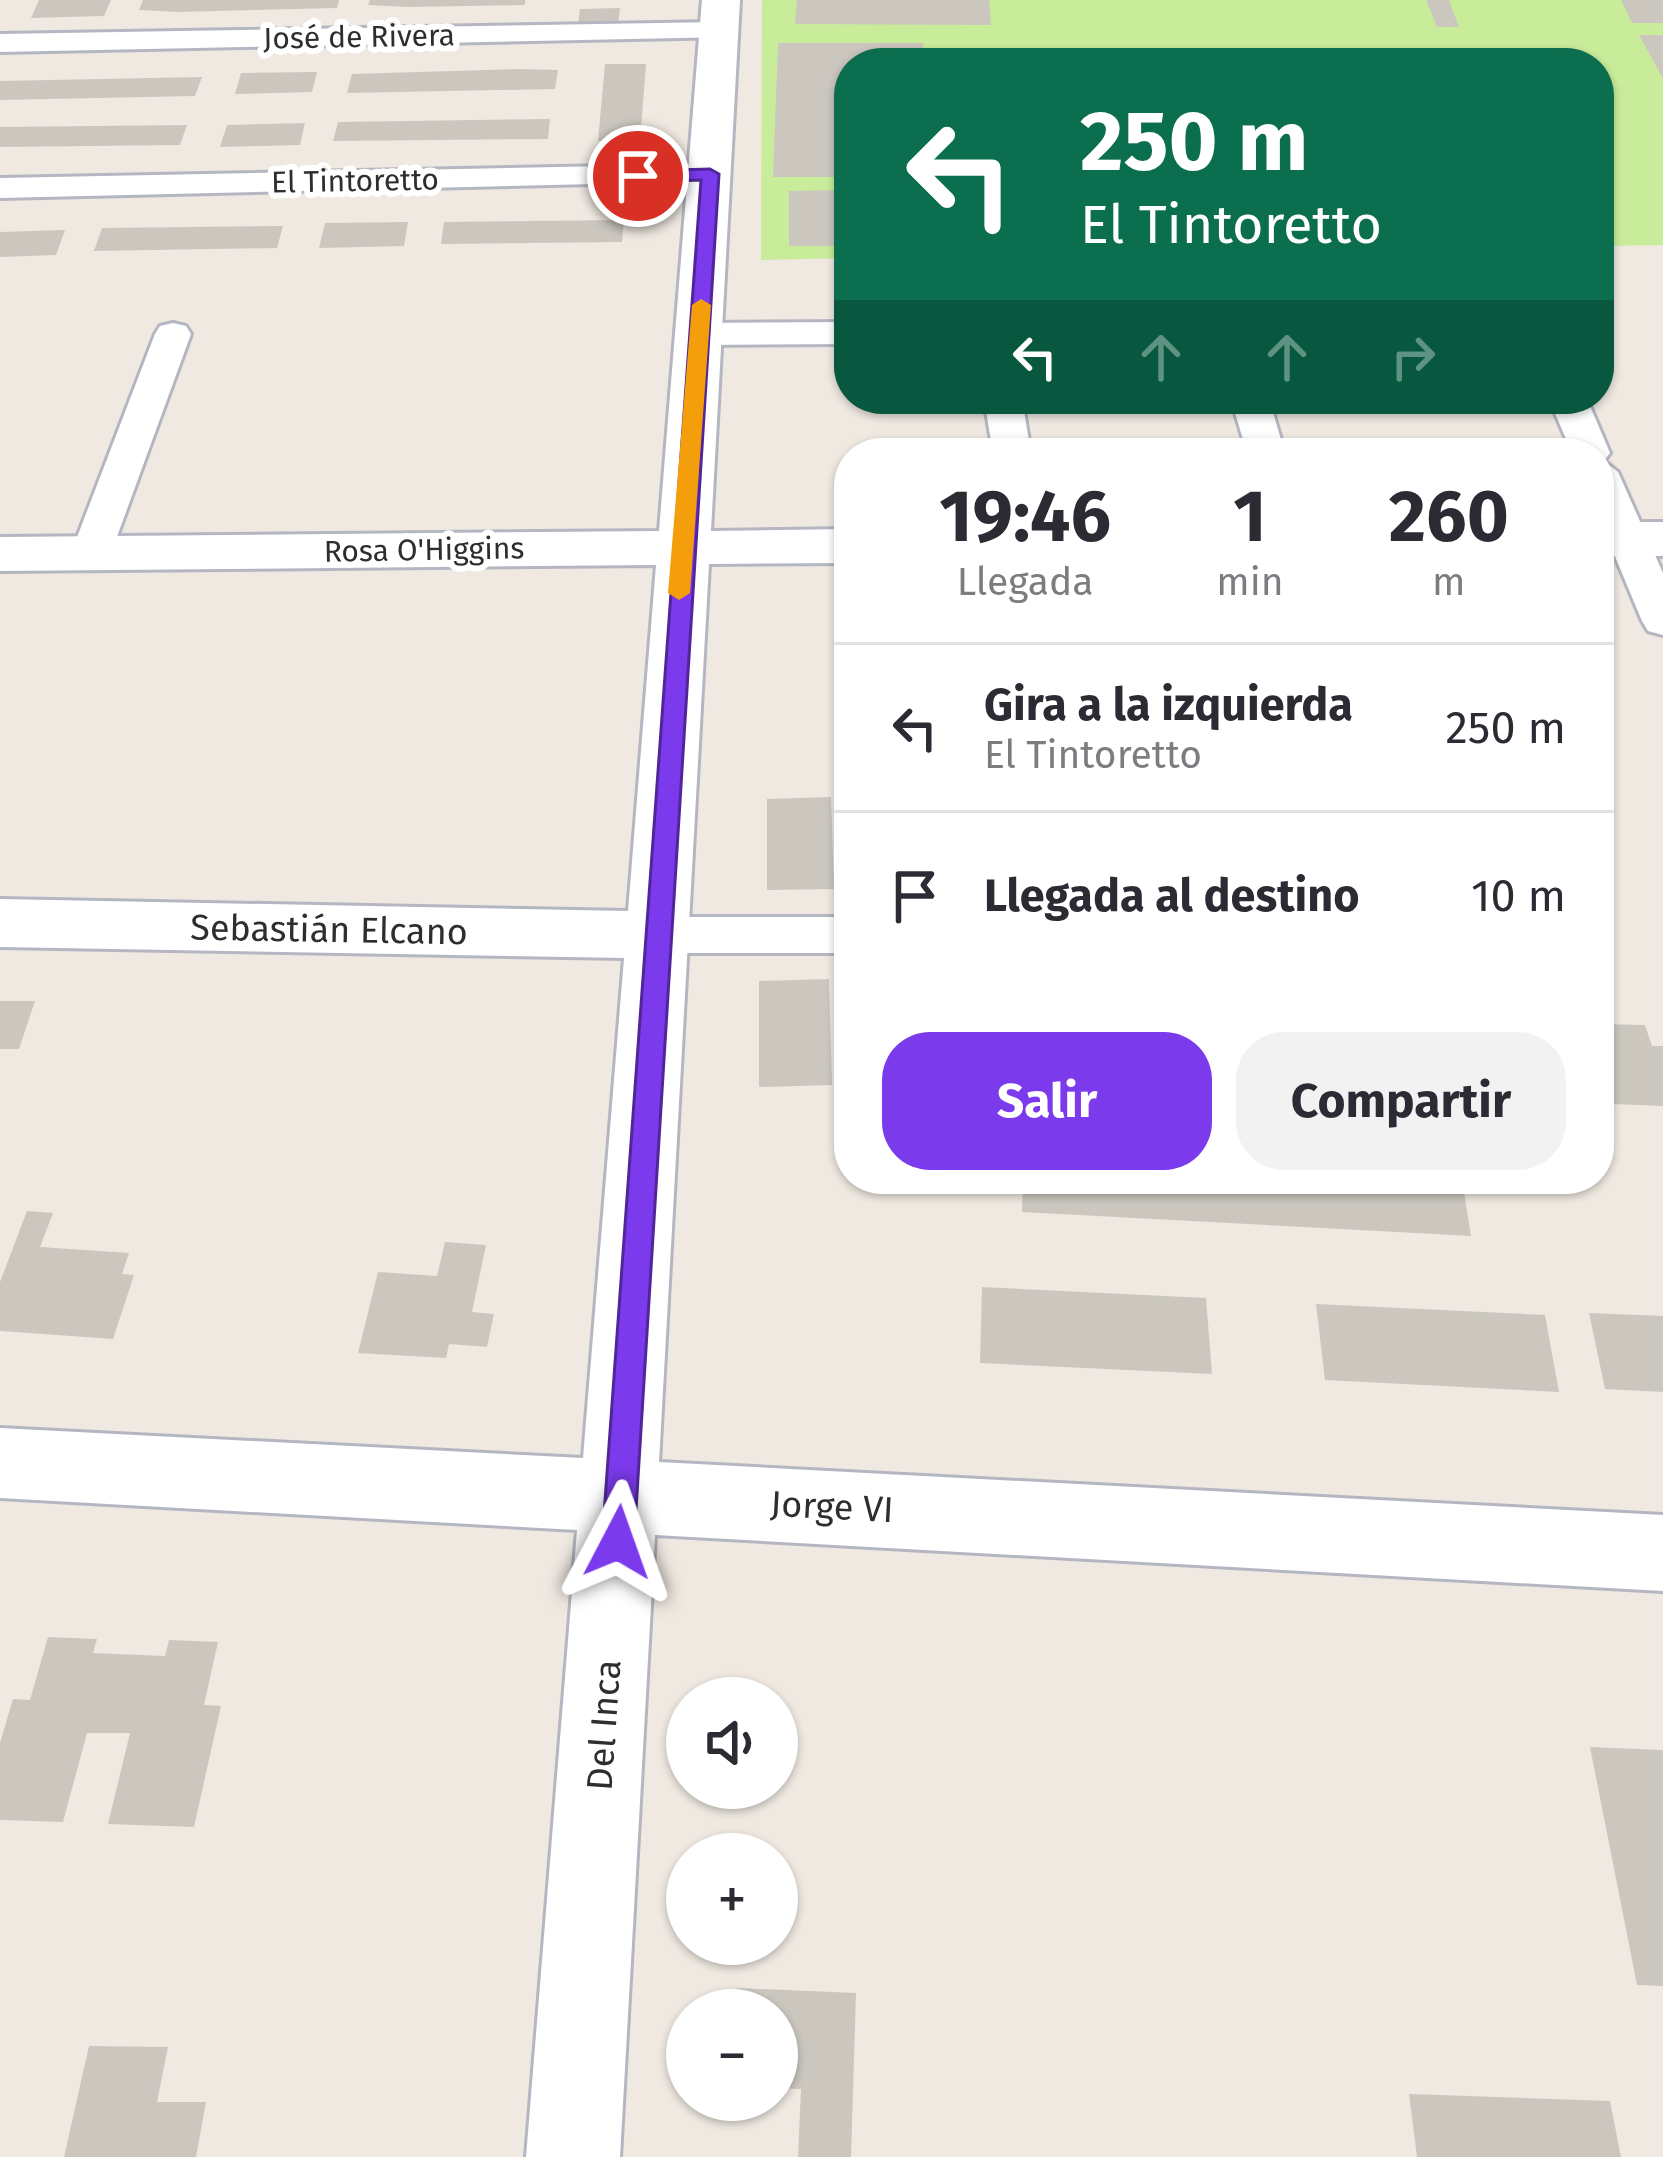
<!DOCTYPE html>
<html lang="es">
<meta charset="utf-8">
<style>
body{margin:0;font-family:"Fira Sans",sans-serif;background:#f2f2f3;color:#2b2b33;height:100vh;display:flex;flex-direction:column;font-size:45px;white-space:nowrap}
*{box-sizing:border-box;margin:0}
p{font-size:39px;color:#7c7c81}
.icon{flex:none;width:66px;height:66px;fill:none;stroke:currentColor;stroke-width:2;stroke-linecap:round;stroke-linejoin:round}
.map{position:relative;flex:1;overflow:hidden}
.details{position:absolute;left:834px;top:438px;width:780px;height:756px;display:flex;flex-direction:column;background:#fff;border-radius:48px;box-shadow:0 3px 9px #0004}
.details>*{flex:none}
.hud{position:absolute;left:834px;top:48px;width:780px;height:366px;border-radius:48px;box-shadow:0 3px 9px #0004;background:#0b6e4f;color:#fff;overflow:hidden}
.controls{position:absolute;left:666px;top:1677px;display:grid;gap:24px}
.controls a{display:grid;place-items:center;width:132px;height:132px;border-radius:50%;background:#fff;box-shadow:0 3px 9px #0004;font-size:60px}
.pin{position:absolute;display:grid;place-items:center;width:102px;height:102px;color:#fff;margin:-51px;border:6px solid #fff;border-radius:50%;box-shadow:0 3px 12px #0007}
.me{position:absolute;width:132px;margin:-66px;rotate:4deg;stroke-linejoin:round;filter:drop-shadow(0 0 9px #0008)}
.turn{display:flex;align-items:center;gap:42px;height:252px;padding:0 48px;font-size:54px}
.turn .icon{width:156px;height:156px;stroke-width:2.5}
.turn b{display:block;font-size:84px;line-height:102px}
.lanes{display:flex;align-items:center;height:114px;padding:0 48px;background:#0003;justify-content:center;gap:60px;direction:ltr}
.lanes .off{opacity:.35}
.eta{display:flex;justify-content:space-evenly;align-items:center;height:204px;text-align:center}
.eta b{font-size:72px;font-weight:700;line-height:84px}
.action{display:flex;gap:24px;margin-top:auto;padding:24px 48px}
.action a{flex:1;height:138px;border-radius:48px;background:#7c3aed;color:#fff;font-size:48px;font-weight:700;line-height:138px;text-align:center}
.action a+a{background:#f2f2f3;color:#2b2b33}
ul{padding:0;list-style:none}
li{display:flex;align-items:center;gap:36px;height:168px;padding:0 48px;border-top:3px solid #e1e1e2}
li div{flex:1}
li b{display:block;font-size:45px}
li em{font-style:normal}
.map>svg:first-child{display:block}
.pitch{fill:#c9ec9a}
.building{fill:#cbc7bf}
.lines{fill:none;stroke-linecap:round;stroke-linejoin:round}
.street-casing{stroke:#b4b7c1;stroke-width:6}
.secondary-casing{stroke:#b4b7c1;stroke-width:6}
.street{fill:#fff;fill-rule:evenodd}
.secondary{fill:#fff;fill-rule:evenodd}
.route{fill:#7c3aed;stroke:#51269a;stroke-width:3}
.slow{fill:#f59e0b}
.labels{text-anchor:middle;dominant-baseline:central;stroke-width:12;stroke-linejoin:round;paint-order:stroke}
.far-street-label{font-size:30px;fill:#2e2e2e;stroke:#fff}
.street-label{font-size:36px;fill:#2e2e2e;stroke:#fff}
</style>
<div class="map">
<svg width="1663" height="2157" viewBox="0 0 1663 2157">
<rect width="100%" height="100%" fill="#efe9e1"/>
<path class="pitch" d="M762,0H1663V245L1599,246V63H849V258L761,260Z"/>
<path class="building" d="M39,0H111L104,16L31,18Z
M143,0H339L337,8L178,12L139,10Z
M370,0H525V5L407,7L368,5Z
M797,0H989L991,25L795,24Z
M1426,0H1449L1459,27H1437Z
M1621,0H1663V23H1632Z
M620,8L618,25L578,26L580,9Z
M1639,35H1663V79Z
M778,43H923L924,63H849V177H773Z
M605,64H646L640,141H598Z
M517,69L558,70L555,89L347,93L352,74Z
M317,72L312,92L235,94L241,73Z
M202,77L195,96L0,100V81Z
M550,119L548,139L333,141L338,122Z
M305,123L300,145L220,147L227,125Z
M187,125L180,145L0,147V127Z
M849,190V246H789V191Z
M624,220L622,242L441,244L444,222Z
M408,222L404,246L319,248L325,223Z
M283,226L277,248L94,251L102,228Z
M65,230L56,255L0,257V232Z
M831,797L834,889L767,890V799Z
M829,979L832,1085L759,1087V981Z
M0,1001H35L19,1049H0Z
M1599,1024L1645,1025L1652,1046H1663V1106L1611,1104L1599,1060Z
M1023,1179H1462L1471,1236L1022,1212Z
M27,1211L53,1213L40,1247L129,1253L122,1274L134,1275L113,1339L0,1331V1282Z
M445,1242L486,1245L472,1312L494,1314L487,1347L449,1344L446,1358L358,1353L378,1272L437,1276Z
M982,1287L1206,1298L1212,1374L980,1363Z
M1316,1304L1545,1315L1559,1392L1325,1380Z
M1589,1313L1663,1316V1392L1605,1389Z
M48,1637L97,1639L93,1653L165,1656L169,1640L218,1642L204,1705L221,1706L194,1827L108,1824L130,1733H87L63,1822L0,1820V1743L13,1699L30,1700Z
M1590,1747L1663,1750V1986L1637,1985Z
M737,1988L856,1993L851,2157H798L801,2089L777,2088V2010H736Z
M89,2046L168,2047L157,2102H206L196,2157H64Z
M1409,2094L1610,2101L1621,2157H1417Z"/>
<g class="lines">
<defs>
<path id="street" d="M719,22L734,31L730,37L0,52V34Z
M710,164L722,167L726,174L722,181L0,198V178Z
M849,322V344L699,345L686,342L681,334L686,326L699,323Z
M173,323L186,326L191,334L111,553L105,562L91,566L77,562L71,553L155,334L160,326Z
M984,399H1022L1031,453H993Z
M1231,399H1269L1285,453H1247Z
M1549,399H1587L1610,453L1604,461L1618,472L1663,573V635L1648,631L1642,621L1599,518V453H1572Z
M657,917H849V953H657L640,948L633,935L640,922Z"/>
<path id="secondary" d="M702,0H740L711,531L849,529V563L709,564L659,1462L1663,1515V1591L655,1535L620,2157H526L577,1530L0,1498V1428L583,1458L624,958L0,947V899L628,911L656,565L0,571V537L659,531Z
M1599,522H1663V556H1599Z"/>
</defs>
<use href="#street" class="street-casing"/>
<use href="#secondary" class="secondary-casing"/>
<use href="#street" class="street"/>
<use href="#secondary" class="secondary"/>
</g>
<path class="route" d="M710,169L719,174L634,1542L629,1553L618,1558L606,1553L602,1542L701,180L638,182L629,176L638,171Z"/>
<path class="slow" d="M701,299L711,305L690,593L679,600L668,593L692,305Z"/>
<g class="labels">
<g class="far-street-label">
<text transform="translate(359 37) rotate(-1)">José de Rivera</text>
<text transform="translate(355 181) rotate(-1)">El Tintoretto</text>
<text transform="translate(424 550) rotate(-1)">Rosa O'Higgins</text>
</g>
<g class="street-label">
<text transform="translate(329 930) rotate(1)">Sebastián Elcano</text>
<text transform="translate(832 1507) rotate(3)">Jorge VI</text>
<text transform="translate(604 1725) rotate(-86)">Del Inca</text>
</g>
</g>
</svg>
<div class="controls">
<a><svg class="icon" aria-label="sound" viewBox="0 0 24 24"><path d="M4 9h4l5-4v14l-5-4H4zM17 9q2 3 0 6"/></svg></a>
<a>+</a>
<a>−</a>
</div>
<div class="pin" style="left:638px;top:176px;background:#d93025"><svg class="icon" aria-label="arrive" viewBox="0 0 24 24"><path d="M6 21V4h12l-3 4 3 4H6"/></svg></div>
<svg class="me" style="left:618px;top:1542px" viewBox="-20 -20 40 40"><path d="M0-17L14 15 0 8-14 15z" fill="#7c3aed" stroke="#fff" stroke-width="4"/></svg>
<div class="hud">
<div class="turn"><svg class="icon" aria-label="left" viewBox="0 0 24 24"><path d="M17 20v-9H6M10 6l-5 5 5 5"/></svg><div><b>250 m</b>El Tintoretto</div></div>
<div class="lanes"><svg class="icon" aria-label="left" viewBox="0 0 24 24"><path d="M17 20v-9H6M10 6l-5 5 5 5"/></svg><svg class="icon off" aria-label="ahead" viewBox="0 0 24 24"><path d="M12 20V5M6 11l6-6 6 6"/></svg><svg class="icon off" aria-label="ahead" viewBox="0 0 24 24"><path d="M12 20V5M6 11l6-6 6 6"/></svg><svg class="icon off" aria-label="right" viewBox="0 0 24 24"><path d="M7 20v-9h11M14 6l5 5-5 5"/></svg></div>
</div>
<section class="details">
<div class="eta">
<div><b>19:46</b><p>Llegada</p></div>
<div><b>1</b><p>min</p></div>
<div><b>260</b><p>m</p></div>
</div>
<ul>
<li><svg class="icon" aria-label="left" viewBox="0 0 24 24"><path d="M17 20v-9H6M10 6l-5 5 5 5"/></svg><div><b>Gira a la izquierda</b><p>El Tintoretto</p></div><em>250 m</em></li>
<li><svg class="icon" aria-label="arrive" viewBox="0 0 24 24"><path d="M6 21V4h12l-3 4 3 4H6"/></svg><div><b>Llegada al destino</b></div><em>10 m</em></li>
</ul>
<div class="action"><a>Salir</a><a>Compartir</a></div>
</section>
</div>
